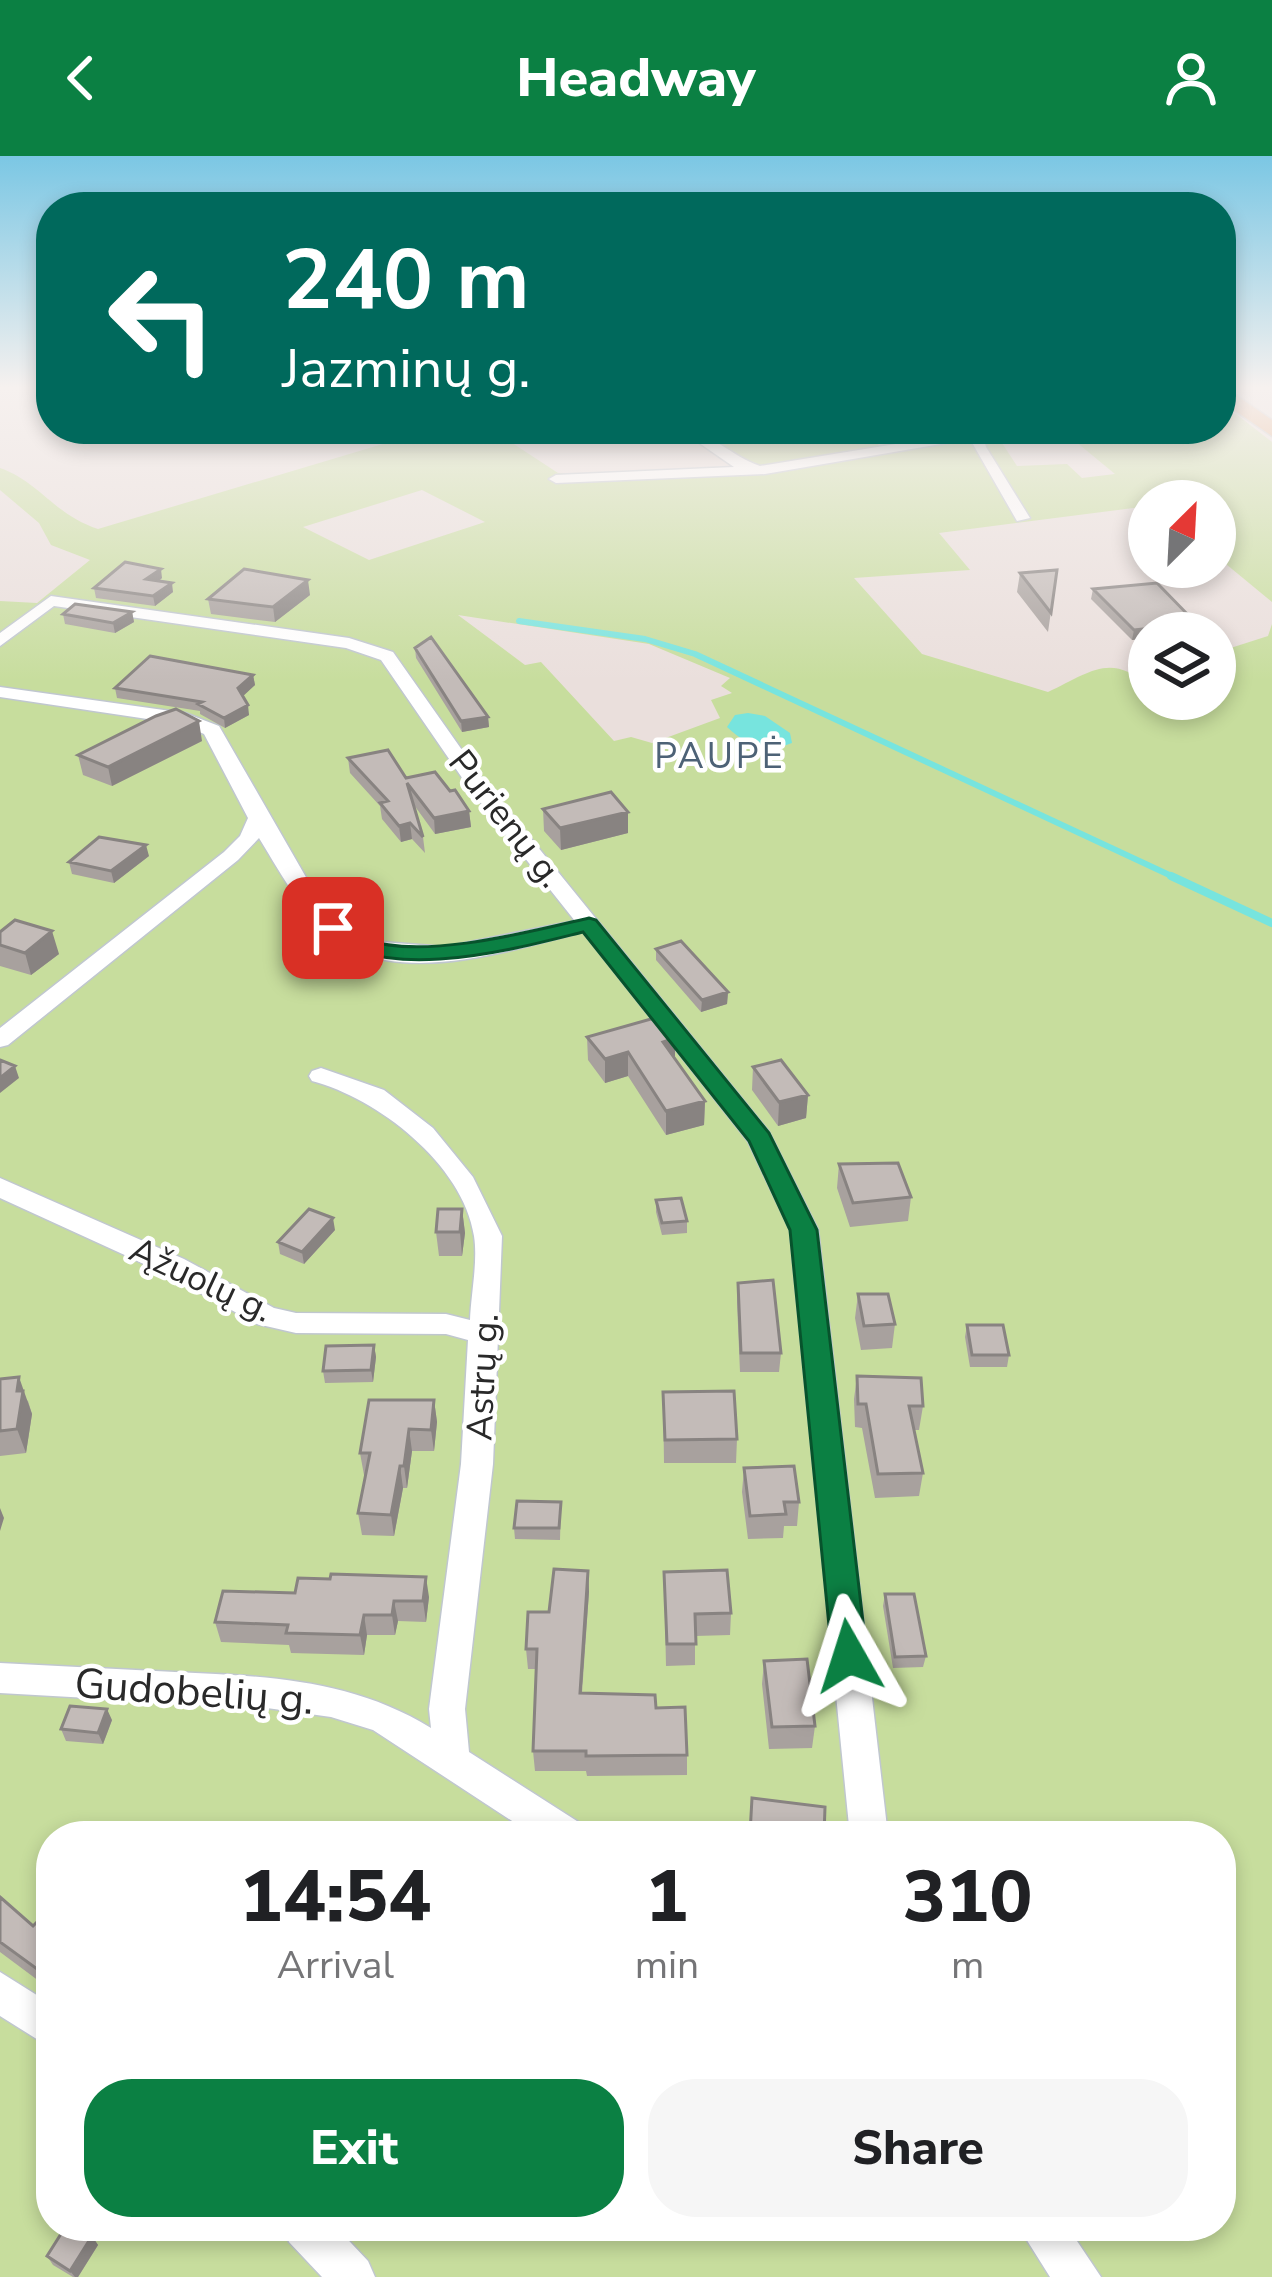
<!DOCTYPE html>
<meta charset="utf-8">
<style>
body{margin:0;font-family:"Nunito Sans",sans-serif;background:#f6f6f6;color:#202124;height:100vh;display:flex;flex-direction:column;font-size:45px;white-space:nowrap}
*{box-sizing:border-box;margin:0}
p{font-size:39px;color:#757577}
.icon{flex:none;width:66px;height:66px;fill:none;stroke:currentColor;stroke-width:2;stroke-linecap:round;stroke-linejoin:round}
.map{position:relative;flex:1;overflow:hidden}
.sheet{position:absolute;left:36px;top:1665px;width:1200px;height:420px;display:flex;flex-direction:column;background:#fff;border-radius:48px;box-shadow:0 6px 18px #0003}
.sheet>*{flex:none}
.banner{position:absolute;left:36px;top:36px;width:1200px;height:252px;border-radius:48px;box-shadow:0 6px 18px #0003;background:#00695c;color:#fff;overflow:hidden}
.needle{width:78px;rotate:24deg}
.tools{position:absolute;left:1128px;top:324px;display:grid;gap:24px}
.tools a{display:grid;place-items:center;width:108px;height:108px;border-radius:50%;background:#fff;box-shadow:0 6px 18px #0003;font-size:60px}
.pin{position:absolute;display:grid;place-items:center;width:102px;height:102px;color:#fff;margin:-51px;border-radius:24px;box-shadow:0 6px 18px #0006}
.me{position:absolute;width:132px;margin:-66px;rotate:354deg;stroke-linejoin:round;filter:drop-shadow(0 0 9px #0008)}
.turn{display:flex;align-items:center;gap:42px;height:252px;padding:0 48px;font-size:54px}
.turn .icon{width:156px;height:156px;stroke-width:2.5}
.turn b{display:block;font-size:84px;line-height:102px}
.eta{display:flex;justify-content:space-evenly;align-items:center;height:204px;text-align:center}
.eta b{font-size:72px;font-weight:800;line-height:84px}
.action{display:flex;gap:24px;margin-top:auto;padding:24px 48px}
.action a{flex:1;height:138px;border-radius:48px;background:#0b8043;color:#fff;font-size:48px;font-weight:800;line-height:138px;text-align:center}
.action a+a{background:#f6f6f6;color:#202124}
header{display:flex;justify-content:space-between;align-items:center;height:156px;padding:0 48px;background:#0b8043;color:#fff;font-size:54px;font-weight:800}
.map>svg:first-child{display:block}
.green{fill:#c7dd9d;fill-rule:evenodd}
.water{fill:#77e4de}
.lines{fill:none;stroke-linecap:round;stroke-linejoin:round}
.stream-far1{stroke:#77e4de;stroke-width:6}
.stream{stroke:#77e4de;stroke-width:8}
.minor-casing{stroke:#c0c7cf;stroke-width:3}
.primary-casing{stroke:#bfbfbf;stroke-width:3}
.minor{fill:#fff;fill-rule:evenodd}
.primary{fill:#e59e67;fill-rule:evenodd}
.wall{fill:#a8a19e}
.shaded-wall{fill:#888381}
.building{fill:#c3bbb8;stroke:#888381;stroke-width:3}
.route{fill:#0b8043;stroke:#07532c;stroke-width:3}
.labels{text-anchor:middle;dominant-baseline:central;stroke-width:9;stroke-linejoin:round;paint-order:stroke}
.far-quarter-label{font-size:36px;letter-spacing:3px;fill:#4d6276;stroke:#fff}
.street-label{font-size:36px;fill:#292929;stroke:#fff}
.near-street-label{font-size:42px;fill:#292929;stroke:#fff}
</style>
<header><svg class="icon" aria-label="back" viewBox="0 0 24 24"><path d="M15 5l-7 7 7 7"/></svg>Headway<svg class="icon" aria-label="person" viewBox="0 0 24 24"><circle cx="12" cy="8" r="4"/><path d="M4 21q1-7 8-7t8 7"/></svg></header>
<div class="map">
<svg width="1272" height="2121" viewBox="0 0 1272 2121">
<rect width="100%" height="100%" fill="#eadfdc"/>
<path class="green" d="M1236,258L1272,286V446L1215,399V345H1149V350L939,377L970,414L854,422L922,498L1048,536C1089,517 1111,495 1149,531V543H1215V497L1268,480L1272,468V2121H1095L1050,2070H1221V1680H51V2070H1020L1059,2121H0V445L37,447L90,404L51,389L39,367L0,334V312C40,326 53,358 98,373L433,273H491L558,317L634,324L763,314L692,273H851L879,289L971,281L1021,368L981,289V279L989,273H1055L1070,281L1130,273H1221V261ZM1070,281L1115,318L1082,322L1067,308L1017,310L1002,287ZM422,334L485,366L369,404L303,371ZM458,459L649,488L730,522L721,530L732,537L711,544L720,562L652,587L631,581L614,585L541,506L525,509Z"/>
<path class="water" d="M748,557L765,560L790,577L792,587C764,598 748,590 727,571L735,559Z"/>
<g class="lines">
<path class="stream-far1" d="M519,465L645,483L695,498L1178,723"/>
<path class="stream" d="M1171,720L1272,767"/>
<defs>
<path id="minor" d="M679,273C708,273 732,301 760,310L988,273L983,279L986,291L1030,362L1017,365L970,283L765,318L556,327L549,323L556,319L734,311Z
M51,440L349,482L393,496L481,621L769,976L818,1074L888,1680H850L790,1074L748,985L583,776C514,793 424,824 354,795C312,777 282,719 259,682L238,704L8,889L0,891V872L224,696L240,680L248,662L204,578L181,568L0,541V531L185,557L219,570L307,723L351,773L370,785L445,791L575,765L467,629L381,504L346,492L54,450L0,490V477Z
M321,912L384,934L433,972L473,1021L502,1080L493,1308L465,1553L469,1596L580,1667L586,1680H535L373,1574L331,1561L267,1552L0,1537V1507C58,1510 116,1513 175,1516C265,1520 352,1523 431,1572L429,1553L461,1308L468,1184L446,1178L296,1177L257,1168L164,1117L0,1042V1022L184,1103L274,1152L296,1157L446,1158L470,1164C471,1138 478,1105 474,1080C463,1008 377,942 312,925L309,920L312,915Z
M0,1816L51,1848V1892L0,1860Z
M283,2070H335L368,2105L375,2121H322L289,2086Z
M1018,2070H1067L1101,2121H1050Z"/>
<path id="primary" d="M1221,229L1272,264V280L1221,245Z"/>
</defs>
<use href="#minor" class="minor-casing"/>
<use href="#primary" class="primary-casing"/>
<use href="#minor" class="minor"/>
<use href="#primary" class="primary"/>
</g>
<path class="wall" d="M1057,414L1048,476L1017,436L1020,417Z
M162,422L159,425L173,436L155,450L96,442L94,432Z
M1093,433L1196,467L1194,477L1132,484L1091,443Z
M310,439L275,466L211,458L208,443Z
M132,456L134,466L115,477L65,468L63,458Z
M415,492L488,561L489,571L462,576L416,502Z
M253,519L255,529L242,540L249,559L225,572L200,558V555L117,542L115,532Z
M202,585L112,630L83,619L78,599Z
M348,602L450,635L469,655L471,671L435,678L414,649L423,681L425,697L412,683L401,686L382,663L380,650L350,617Z
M543,653L628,656V677L561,694L544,675Z
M149,700L114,727L72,718L69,706Z
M0,776L59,798L31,819L0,810Z
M656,793L728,836L727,848L701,856L656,804Z
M587,881L675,882V903L705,945L704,969L666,979L628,920L605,927L588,904Z
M753,911L808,939L806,962L778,970L752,934Z
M839,1008L911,1041L908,1065L850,1071L837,1032Z
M656,1044L687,1065V1077L662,1079L656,1056Z
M462,1053L465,1077L462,1100H439L436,1076Z
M335,1074L304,1108L280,1098L278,1086Z
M738,1127L781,1197L779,1216H740L737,1146Z
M858,1138L895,1168L892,1192L861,1194L855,1162Z
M967,1169L1009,1199L1007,1211H970L965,1181Z
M374,1189L376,1201L373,1226L325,1227L323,1215Z
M857,1220L923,1250L919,1274H914L923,1317L919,1340L875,1342L862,1272L855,1271L854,1243Z
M0,1223L28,1245L32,1258L26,1297L0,1300Z
M663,1236L737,1283L736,1307H664Z
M434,1244L437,1266L434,1295H412L407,1332H403L394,1380L362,1379L358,1357L366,1319H364L360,1297Z
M744,1312L799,1346L797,1370H784L783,1382L748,1383L742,1336Z
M561,1346L560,1384L515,1383L514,1372Z
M588,1415L589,1436L582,1537L656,1552L687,1599V1619L587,1620L586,1615H535L533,1595L536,1513H528L526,1493L549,1456Z
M664,1416L731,1457L730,1479L695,1480V1509L666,1510Z
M885,1438L926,1500L923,1511L893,1512L883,1450Z
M429,1441L426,1466L398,1465L395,1479H367L364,1499L291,1497L289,1489L221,1486L215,1466Z
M764,1505L815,1570L812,1592L769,1593L762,1528Z
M112,1564L103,1588L66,1585L61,1573Z
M0,1741L33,1770L51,1766V1834L0,1796Z
M92,2080L98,2089L78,2121H73L53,2109L47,2100Z"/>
<path class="shaded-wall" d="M161,413L162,422L148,433L146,423Z
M308,424L310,439L275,466L273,451Z
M172,427L173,436L155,450L153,440Z
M132,456L134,466L115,477L113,467Z
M1196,467L1194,477H1149V482L1132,484L1134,474Z
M253,519L255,529L240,543L238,532Z
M248,549L249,559L225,572L224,562Z
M488,561L489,571L462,576L461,565Z
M199,565L202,585L112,630L108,611Z
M469,655L471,671L435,678L434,662Z
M628,656V677L561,694L560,672Z
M410,667L412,683L401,686L399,670Z
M146,689L149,700L114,727L111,715Z
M52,775L59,798L31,819L25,797Z
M728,836L727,848L701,856L702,844Z
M675,882V906L663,886Z
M628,896V920L605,927V903Z
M15,910L19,922L0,937V922Z
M808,939L806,962L778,970L779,946Z
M705,945L704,969L666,979V955Z
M462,1053L465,1077L462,1100L460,1076Z
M333,1062L335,1074L304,1108L302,1096Z
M374,1189L376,1201L373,1226L371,1214Z
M19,1221L32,1258L26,1297L17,1273V1235Z
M434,1244L437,1266L434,1295L431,1274Z
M409,1273L412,1295L407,1332L404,1310Z
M400,1310L403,1332L394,1380L391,1359Z
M0,1352L4,1362L0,1375Z
M588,1415L589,1436L580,1557V1537Z
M426,1421L429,1441L426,1466L423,1445Z
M394,1445L398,1465L395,1479L392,1459Z
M364,1459L367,1479L364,1499L360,1479Z
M107,1553L112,1564L103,1588L98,1577Z
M92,2080L98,2089L78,2121H75L70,2115Z"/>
<path class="building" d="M125,406L161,413L146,423L172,427L153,440L94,432Z
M244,413L308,424L273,451L208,443Z
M1057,414L1051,457L1020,417Z
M1157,427L1196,467L1134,474L1093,433Z
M75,448L132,456L113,467L63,458Z
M431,481L488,561L461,565L415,492Z
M150,500L253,519L238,532L248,549L224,562L198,548L202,546L115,532Z
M176,553L199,565L108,611L78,599L156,560Z
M388,594L406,622L435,616L450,635L455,634L469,655L434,662L407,627L423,681L410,667L399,670L380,647L388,645L348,602Z
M611,636L628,656L560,672L543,653Z
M99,681L146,689L111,715L69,706Z
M15,764L52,775L25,797L0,789V776Z
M681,785L728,836L702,844L656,793Z
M658,861L675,882L663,886L705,945L666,955L628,896L605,903L587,881Z
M0,904L15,910L0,922Z
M781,904L808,939L779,946L753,911Z
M898,1007L911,1041L853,1047L839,1008Z
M681,1042L687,1065L662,1067L656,1044Z
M309,1053L333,1062L302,1096L278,1086Z
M438,1053H462L460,1076H436Z
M773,1124L781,1197H741L738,1127Z
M858,1138H888L895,1168L864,1170Z
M967,1169H1003L1009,1199H972Z
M374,1189L371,1214L323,1215L326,1190Z
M857,1220L921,1222L923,1250H909L923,1317L878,1318L866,1248H858Z
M19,1221L17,1235H23L17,1273L0,1275V1223Z
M734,1235L737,1283L665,1284L663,1236Z
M369,1244H434L431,1274L409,1273L404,1310H400L391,1359L358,1357L370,1297H360Z
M794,1310L799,1346H784L786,1358L750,1360L744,1312Z
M517,1345L561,1346L559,1372H514Z
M554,1413L588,1415L580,1537L655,1539L656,1552L685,1551L687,1599L586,1600V1595H533L537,1493H526L528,1456H549Z
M727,1414L731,1457L695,1458L696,1488H667L664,1416Z
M331,1418L426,1421L423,1445H394L392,1459H364L360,1479L286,1477L288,1469L215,1466L223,1435L295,1437L298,1422L330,1423Z
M885,1438H914L926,1500L895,1501Z
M807,1503L815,1570L772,1571L764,1505Z
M70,1550L107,1553L98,1577L61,1573Z
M752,1642L825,1651L824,1680H769L750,1678Z
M0,1741L33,1770L43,1760L51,1766V1817L48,1821L0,1786Z
M66,2070H76L92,2080L70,2115L47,2100Z"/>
<linearGradient id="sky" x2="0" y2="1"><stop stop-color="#7bc7e4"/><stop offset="0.44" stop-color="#f6f1ef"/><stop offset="1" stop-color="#f6f1ef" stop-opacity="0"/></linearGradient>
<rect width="1272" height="526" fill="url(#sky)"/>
<path class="route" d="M589,762L596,764L769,977L817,1074L867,1500L862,1511L849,1515L837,1511L832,1500L790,1074L749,985L583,776C514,793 378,831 322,772L333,765C346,769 354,778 366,783C420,805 533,775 589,762Z"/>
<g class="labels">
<g class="far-quarter-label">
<text x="720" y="600">PAUPĖ</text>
</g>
<g class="street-label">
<text transform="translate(506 663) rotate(52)">Purienų g.</text>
<text transform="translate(201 1124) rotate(25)">Ąžuolų g.</text>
<text transform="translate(483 1221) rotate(-87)">Astrų g.</text>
</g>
<g class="near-street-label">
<text transform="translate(194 1536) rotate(4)">Gudobelių g.</text>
</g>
</g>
</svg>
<div class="tools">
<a><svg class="needle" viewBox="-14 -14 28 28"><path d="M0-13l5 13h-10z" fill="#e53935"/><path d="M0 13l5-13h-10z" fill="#757577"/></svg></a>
<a><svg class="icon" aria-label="layers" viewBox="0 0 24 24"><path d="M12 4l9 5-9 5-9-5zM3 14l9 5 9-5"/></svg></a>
</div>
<div class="pin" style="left:333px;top:772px;background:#d93025"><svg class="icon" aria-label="arrive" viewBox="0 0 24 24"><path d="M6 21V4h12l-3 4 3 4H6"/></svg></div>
<svg class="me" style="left:849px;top:1500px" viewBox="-20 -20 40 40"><path d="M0-17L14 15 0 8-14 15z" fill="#0b8043" stroke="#fff" stroke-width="4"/></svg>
<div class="banner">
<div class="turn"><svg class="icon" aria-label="left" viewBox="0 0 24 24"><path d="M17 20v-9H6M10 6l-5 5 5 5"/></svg><div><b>240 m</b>Jazminų g.</div></div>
</div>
<section class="sheet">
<div class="eta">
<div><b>14:54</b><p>Arrival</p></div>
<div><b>1</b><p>min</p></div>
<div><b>310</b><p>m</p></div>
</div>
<div class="action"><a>Exit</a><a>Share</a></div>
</section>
</div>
